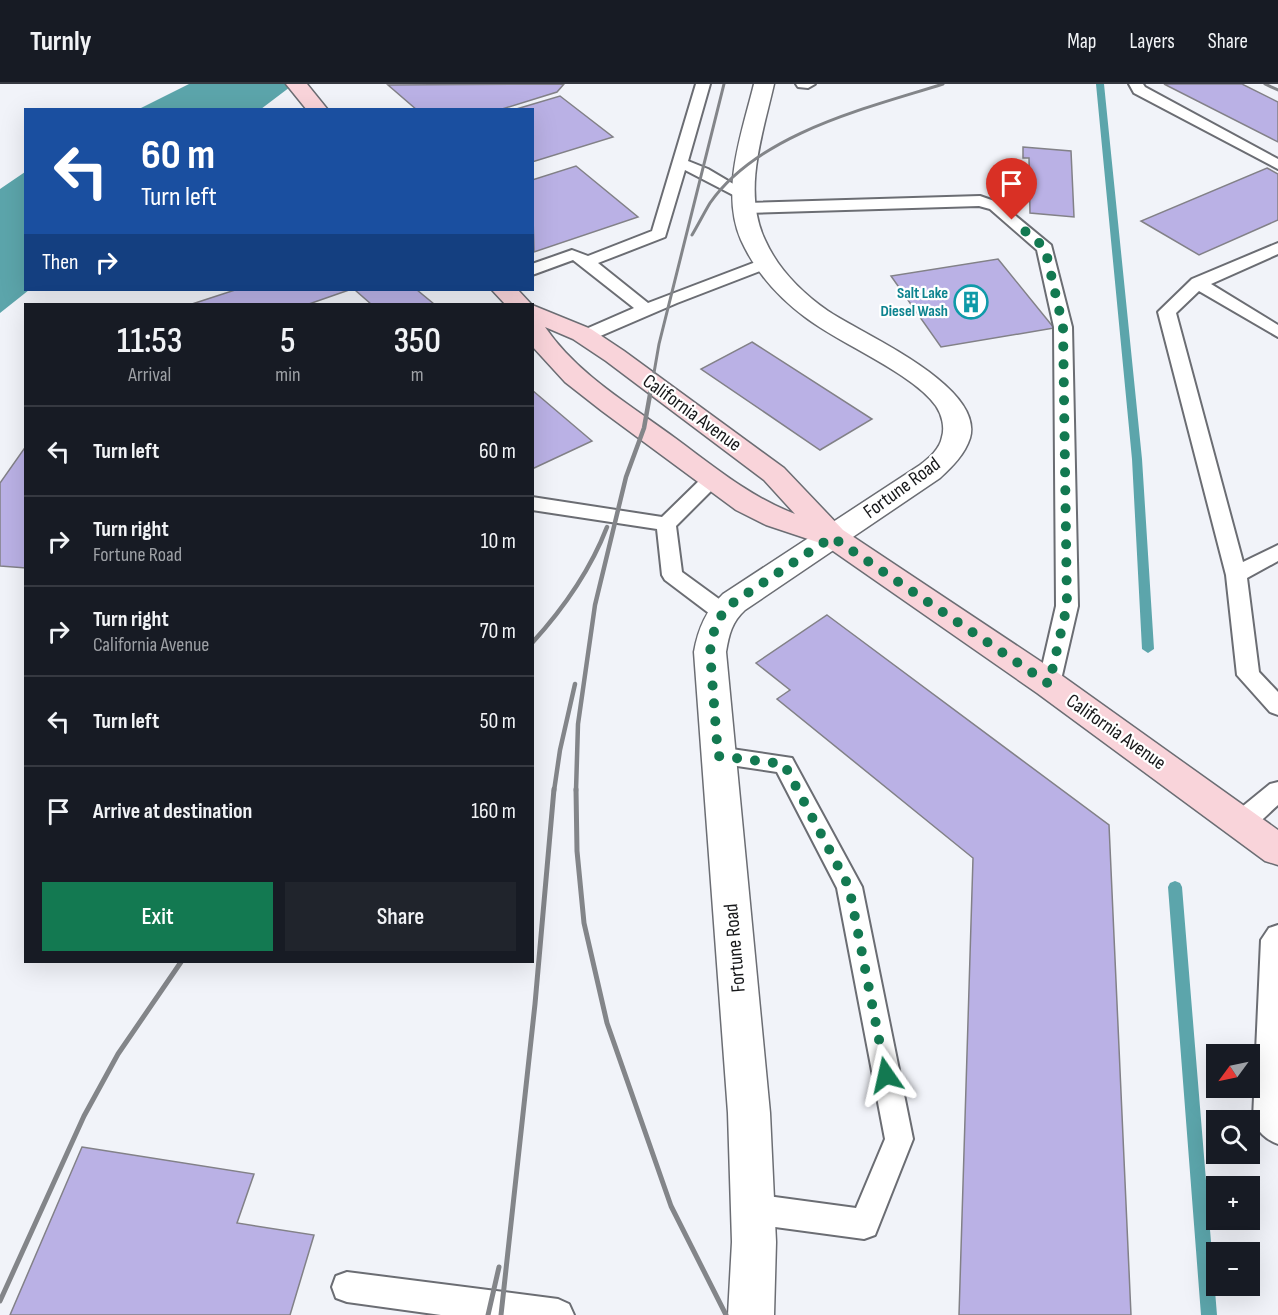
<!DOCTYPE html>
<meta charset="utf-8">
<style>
body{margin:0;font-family:"Sofia Sans Condensed",sans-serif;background:#20242c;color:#f1f3f6;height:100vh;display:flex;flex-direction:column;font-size:22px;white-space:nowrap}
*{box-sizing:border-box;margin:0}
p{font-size:20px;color:#9ea1a6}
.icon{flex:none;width:33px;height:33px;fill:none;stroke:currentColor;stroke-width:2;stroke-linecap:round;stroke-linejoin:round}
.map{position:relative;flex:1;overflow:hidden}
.sheet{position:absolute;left:24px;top:219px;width:510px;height:660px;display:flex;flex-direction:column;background:#171b24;border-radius:0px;box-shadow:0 6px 24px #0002}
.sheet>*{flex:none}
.hud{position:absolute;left:24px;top:24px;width:510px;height:183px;border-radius:0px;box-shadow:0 6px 24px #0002;background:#1a4fa0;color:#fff;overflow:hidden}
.needle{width:39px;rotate:237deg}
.fabs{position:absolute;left:1206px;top:960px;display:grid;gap:12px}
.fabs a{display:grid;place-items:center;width:54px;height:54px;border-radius:0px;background:#171b24;box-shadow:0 6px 24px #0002;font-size:30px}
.pin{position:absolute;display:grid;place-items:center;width:51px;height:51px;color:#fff;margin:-62px -26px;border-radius:50% 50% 50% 0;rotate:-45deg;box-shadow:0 0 6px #0007}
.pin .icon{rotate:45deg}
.me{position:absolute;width:66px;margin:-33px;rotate:349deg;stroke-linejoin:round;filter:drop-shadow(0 0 4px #0008)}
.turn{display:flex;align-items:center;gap:21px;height:126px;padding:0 18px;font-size:27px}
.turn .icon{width:78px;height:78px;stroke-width:2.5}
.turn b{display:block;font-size:42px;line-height:51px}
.then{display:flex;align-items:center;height:57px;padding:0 18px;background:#0003;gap:12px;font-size:22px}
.eta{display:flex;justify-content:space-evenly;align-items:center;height:102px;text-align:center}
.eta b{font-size:36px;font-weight:600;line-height:42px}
.cta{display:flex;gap:12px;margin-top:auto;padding:12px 18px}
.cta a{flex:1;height:69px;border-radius:0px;background:#137951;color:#fff;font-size:24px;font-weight:600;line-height:69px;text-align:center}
.cta a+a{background:#20242c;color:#f1f3f6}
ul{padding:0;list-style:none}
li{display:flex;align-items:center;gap:18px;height:90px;padding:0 18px;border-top:2px solid #363941}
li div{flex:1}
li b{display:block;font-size:22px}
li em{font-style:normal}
header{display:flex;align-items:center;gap:36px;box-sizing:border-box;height:84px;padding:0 30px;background:#171b24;border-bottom:2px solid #363941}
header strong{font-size:28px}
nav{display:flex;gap:33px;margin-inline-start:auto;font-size:21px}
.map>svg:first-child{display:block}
.water{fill:#5ca5ab}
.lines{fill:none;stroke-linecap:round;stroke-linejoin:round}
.stream{fill:#5ca5ab;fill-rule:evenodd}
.building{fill:#bab1e5;stroke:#828187;stroke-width:1.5}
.service-casing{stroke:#6b6d73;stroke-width:4}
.minor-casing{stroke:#6b6d73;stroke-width:3}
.secondary-casing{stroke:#6b6d73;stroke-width:3}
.service{fill:#fff;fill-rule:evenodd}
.minor{fill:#fff;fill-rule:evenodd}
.secondary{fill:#f9d4da;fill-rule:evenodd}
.rail-far2{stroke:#838589;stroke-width:3}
.rail-far1{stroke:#838589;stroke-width:4.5}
.rail{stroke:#838589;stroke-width:5}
.route{stroke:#137951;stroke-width:10;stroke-dasharray:0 18}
.labels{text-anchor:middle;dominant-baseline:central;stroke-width:4.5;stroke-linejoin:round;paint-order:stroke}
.far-culture-label{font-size:16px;font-weight:bold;fill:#0d838f;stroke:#fff;text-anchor:end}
.street-label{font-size:20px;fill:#17181a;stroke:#fff}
</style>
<header>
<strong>Turnly</strong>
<nav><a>Map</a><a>Layers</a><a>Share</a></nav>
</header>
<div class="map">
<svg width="1278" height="1231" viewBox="0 0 1278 1231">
<rect width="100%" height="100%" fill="#f1f3f9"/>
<path class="water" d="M189,0H294L261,25L137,26Z
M25,88L26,206H29L0,229V105Z"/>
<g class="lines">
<path class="stream" d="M1096,0H1104L1142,375L1154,565L1148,569L1142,565L1132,375Z
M1175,797L1180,799L1182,803L1217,1231H1201L1168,803L1170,799Z"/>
</g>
<path class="building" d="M564,0L557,8L499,26H417L388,1Z
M1164,0H1242L1278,18V58Z
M560,12L613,53L532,78V26H513Z
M1023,63L1071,67L1074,133L1030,129L1029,74H1023Z
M576,82L638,133L534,168L532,96Z
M1267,84L1278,90V136L1199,171L1141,137Z
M998,175L1054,244L941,263L891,192Z
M235,206H349L309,220H192Z
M355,206H417L434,220H371Z
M752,258L872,335L820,366L701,285Z
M532,306L592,357L532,385Z
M26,362V484L0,482V399Z
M827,531L1109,741L1131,1231H959L973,774L777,615L790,606L756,579Z
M82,1063L254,1090L237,1139L314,1151L290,1231H10Z"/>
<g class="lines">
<defs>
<path id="service" d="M696,0H710L688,77L708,85L752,111L749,114H739L685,86L665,153L598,179L648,219L761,176L767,174L775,179L773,182L677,219L591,256H579L576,252L579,248L634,224L573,176L532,191V180L572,166L588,172L652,147Z
M796,0H815L808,4L798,3Z
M1129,0H1143L1145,3L1278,75V85L1134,9Z
M980,112L1000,119L1051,161L1072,243L1078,522L1060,600L1057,606L1049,608L1041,606L1038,600L1056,522L1054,243L1037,166L990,125L979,122L745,129L737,124L745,119Z
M1278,159V170L1211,200L1278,241V253L1199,207L1176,229L1243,478L1278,461V477L1247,494L1259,588L1278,608V631L1270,628L1237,591L1226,491L1158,228L1192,195Z
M712,389L719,391L722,395L719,399L676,442L682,488L730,523L733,528L730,533L722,536L714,533L665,496L662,491L657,445L532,426V413L662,433L705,391Z
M718,663L792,674L862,803L913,1055L875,1151L864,1155L753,1140L743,1135L738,1125L743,1115L753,1110L856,1124L885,1055L837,804L777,688L710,678L706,672L710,666Z
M1278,698V721C1265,732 1251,751 1232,745L1229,738L1232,731L1270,700Z
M1278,841V1060C1265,1055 1258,1048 1253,1035L1261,856L1269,844Z
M347,1188L558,1215L569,1220L574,1231H441L347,1218L336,1214L332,1203L336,1192Z"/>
<path id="minor" d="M754,0H774C763,49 742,107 765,156C778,185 802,209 828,227C862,250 985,302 970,354C965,370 952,383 940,394L745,526C732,538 729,550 726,568L770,1029L776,1158L774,1231H728L732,1158L728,1029L694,568C698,545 706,526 723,510L920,381C929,374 940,365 942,353C945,343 942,331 936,322C913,289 840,260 805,233C778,213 755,187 741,156C720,107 742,49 754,0Z"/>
<path id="secondary" d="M286,0H307L328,26H307Z
M492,206H518L531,220H505Z
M532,221L591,245L624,267L784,384L843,446L1061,591L1278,746V781L1265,777L1037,609L823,460L766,441L736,426L602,327L565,298L532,262ZM545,243L573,255L606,277L764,396L795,430C750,413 713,382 675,354C629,320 578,291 545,243Z"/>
</defs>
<use href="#service" class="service-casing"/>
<use href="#minor" class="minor-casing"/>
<use href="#secondary" class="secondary-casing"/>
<use href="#service" class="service"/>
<use href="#minor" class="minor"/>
<use href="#secondary" class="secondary"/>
<path class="rail-far2" d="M1265,0L1278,6
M692,151C698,141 704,129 710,119C759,49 867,24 943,0
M651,306L659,260L724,0"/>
<path class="rail-far1" d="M532,559C564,524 590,487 607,443
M554,707L560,666L575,600
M576,707L578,640L595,521L626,393L644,344L651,305"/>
<path class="rail" d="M576,705L577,767L584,839L607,939L671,1122L726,1231
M0,1217L84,1032L118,970L181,878
M488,1231L499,1183
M501,1231L535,920L554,705"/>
</g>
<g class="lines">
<path class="route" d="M886,991L849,803L784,680L718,672L710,568C713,546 717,532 734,518L832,453L1049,600L1067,522L1063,243L1045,164L1012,136"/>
</g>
<defs>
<symbol id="building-ring" viewBox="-11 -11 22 22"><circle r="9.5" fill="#fff" stroke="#0f9aa8" stroke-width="1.5"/><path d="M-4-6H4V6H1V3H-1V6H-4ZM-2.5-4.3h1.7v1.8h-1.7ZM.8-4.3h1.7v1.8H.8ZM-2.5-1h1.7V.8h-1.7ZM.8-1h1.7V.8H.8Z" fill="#0f9aa8"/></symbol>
</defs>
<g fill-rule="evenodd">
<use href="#building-ring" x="952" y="199" width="38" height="38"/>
</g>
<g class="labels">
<g class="far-culture-label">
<text x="948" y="209">Salt Lake<tspan x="948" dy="18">Diesel Wash</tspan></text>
</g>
<g class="street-label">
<text transform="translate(692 329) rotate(36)">California Avenue</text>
<text transform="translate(902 404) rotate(-36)">Fortune Road</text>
<text transform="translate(1116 648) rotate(35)">California Avenue</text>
<text transform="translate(735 864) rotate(-95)">Fortune Road</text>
</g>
</g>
</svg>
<div class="fabs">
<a><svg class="needle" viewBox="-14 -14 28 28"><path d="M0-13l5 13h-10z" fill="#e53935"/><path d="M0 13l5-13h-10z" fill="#9ea1a6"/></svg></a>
<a><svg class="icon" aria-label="search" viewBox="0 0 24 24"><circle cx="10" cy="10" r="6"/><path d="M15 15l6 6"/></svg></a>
<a>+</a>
<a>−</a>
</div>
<div class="pin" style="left:1012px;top:136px;background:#d93025"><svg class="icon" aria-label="arrive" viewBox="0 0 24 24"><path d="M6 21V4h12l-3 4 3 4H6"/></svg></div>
<svg class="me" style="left:886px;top:991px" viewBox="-20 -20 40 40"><path d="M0-17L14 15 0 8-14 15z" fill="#137951" stroke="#fff" stroke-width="4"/></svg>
<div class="hud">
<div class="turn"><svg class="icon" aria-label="left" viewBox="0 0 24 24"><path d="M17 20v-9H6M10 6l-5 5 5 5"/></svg><div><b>60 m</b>Turn left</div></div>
<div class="then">Then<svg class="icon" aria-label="right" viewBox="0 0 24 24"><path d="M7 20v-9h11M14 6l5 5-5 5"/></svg></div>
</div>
<section class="sheet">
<div class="eta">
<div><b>11:53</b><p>Arrival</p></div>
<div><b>5</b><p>min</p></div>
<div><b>350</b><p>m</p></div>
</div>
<ul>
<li><svg class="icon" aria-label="left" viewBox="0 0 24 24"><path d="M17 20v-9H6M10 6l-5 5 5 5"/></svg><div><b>Turn left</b></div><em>60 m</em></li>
<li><svg class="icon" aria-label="right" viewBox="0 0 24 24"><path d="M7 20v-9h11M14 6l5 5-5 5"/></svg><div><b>Turn right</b><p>Fortune Road</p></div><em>10 m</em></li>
<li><svg class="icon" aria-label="right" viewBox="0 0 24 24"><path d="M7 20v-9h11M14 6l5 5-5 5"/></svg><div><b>Turn right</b><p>California Avenue</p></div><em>70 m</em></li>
<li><svg class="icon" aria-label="left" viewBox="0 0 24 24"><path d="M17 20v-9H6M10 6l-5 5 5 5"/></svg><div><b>Turn left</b></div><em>50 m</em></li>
<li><svg class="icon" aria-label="arrive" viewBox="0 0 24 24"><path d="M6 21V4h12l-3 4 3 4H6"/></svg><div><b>Arrive at destination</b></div><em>160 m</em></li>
</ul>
<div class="cta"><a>Exit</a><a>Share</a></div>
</section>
</div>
